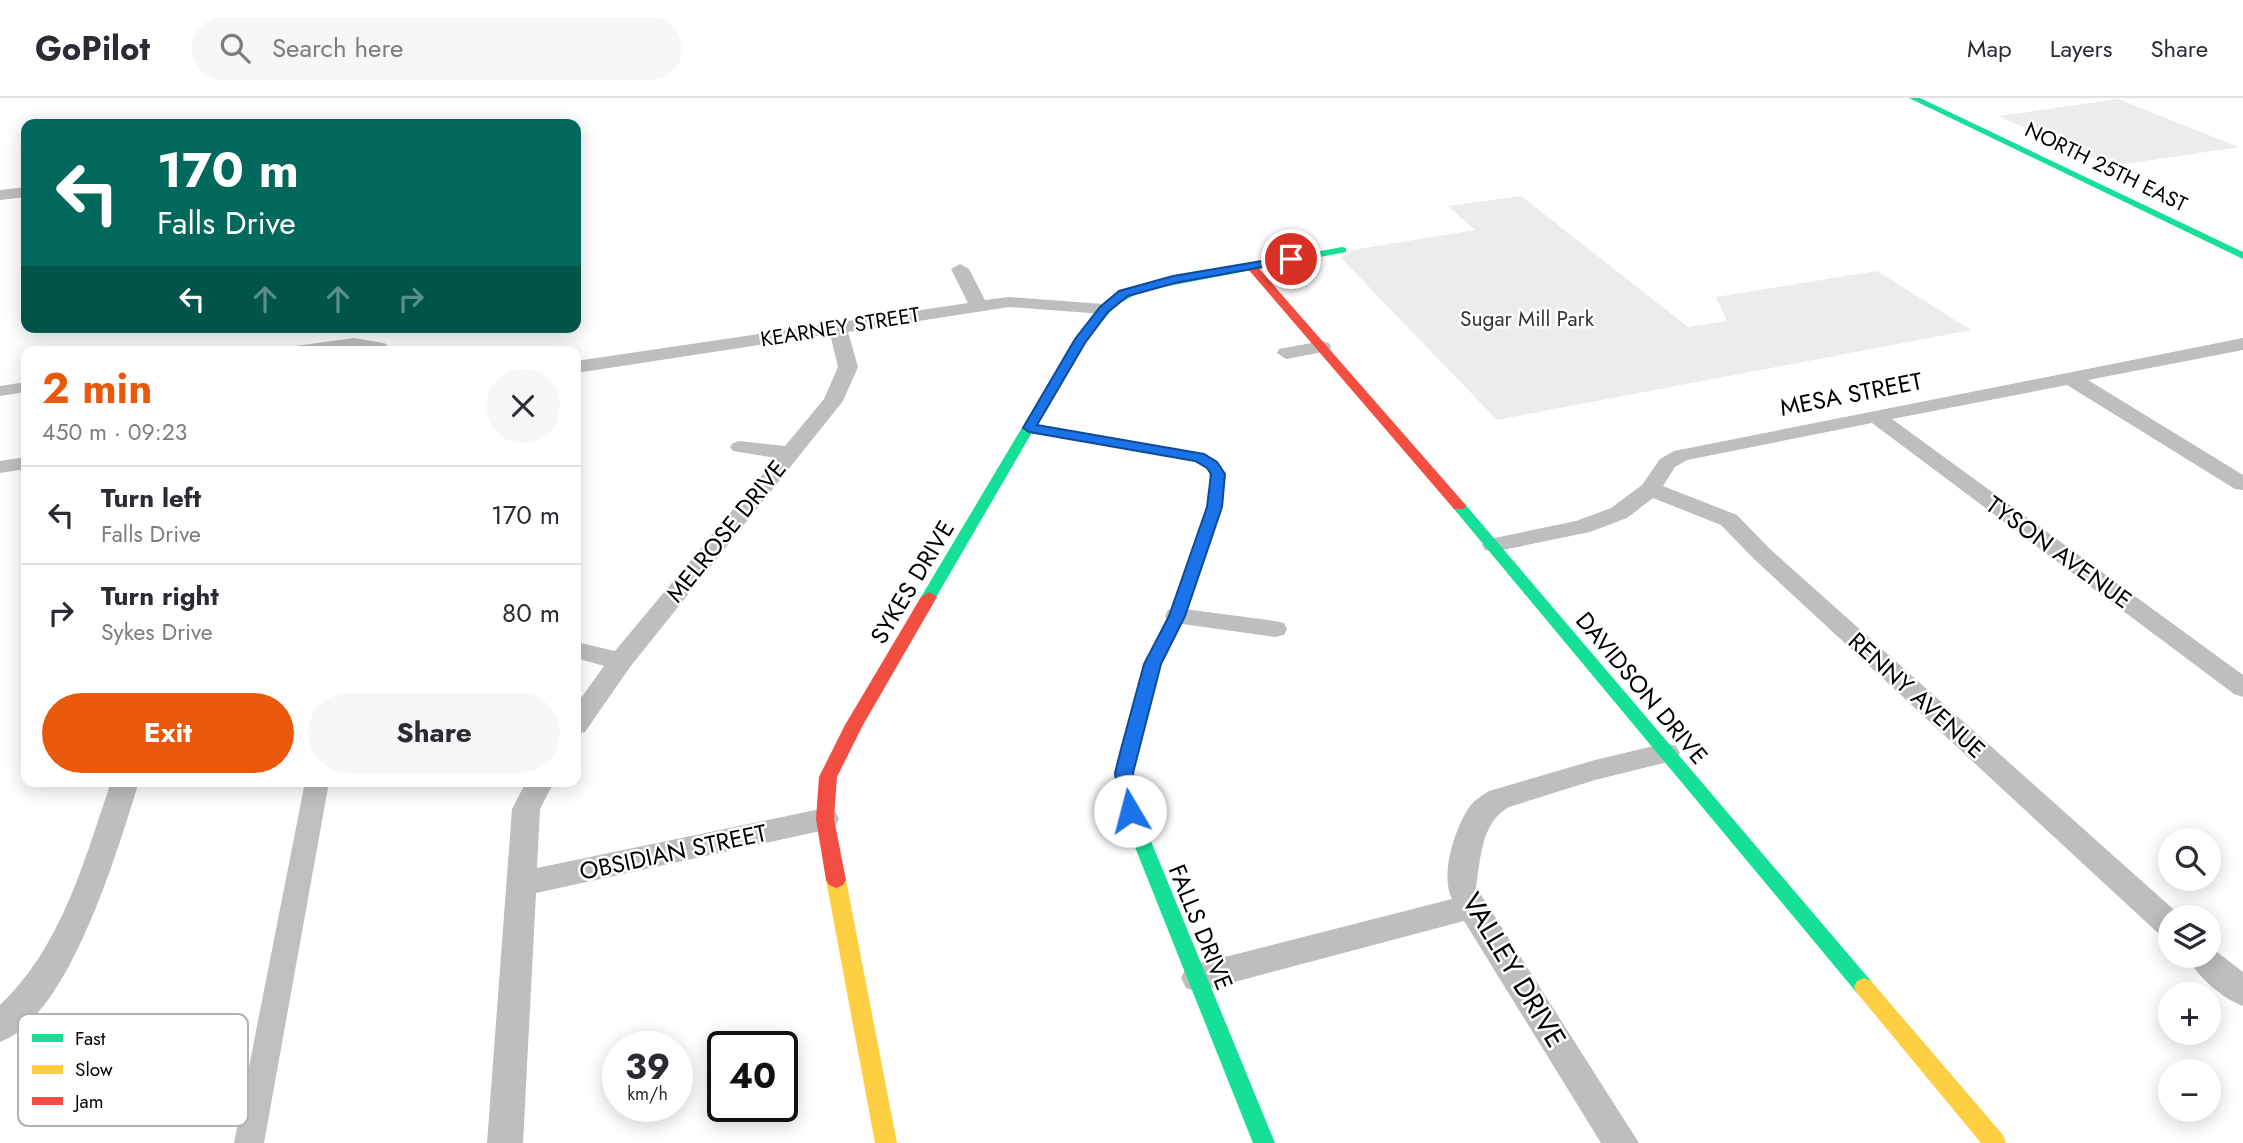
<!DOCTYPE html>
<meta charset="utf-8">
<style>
body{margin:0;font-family:Jost,sans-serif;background:#f7f7f7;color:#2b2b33;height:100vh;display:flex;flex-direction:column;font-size:26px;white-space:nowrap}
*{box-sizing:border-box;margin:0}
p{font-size:23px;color:#7c7c81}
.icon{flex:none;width:38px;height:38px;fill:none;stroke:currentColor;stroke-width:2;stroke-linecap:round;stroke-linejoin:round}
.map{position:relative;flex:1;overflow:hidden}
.details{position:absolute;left:21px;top:248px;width:560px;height:441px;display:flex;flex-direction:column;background:#fff;border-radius:14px;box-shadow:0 4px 18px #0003}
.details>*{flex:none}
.hud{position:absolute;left:21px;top:21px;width:560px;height:214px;border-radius:14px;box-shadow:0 4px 18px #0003;background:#00695c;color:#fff;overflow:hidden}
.tools{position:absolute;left:2158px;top:730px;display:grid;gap:14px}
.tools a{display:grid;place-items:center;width:63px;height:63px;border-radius:50%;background:#fff;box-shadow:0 4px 18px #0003;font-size:35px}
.speed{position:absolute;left:602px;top:933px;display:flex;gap:14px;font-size:35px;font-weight:700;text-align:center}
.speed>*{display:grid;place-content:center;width:91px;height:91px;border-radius:50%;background:#fff;box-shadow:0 4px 18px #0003;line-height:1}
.speed small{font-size:18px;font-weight:400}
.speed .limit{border:4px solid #111;border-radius:10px;background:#fff;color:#111}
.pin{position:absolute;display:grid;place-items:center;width:60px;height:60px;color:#fff;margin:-30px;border:4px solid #fff;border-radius:50%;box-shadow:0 2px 7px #0007}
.me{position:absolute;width:77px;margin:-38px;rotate:352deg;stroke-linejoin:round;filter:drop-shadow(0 0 5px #0008)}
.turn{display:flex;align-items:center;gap:24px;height:147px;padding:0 21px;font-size:32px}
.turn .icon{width:91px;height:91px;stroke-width:2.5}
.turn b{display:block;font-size:49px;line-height:60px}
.lanes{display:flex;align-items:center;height:66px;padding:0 21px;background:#0003;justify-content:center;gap:35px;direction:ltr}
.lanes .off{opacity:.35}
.round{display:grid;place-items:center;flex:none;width:74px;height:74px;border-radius:37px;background:#f7f7f7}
.overview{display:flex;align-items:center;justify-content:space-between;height:119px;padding:0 21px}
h1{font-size:42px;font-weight:700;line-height:52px;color:#ea580c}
.button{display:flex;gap:14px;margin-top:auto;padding:14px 21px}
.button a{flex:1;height:80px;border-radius:42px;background:#ea580c;color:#fff;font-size:28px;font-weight:700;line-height:80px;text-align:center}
.button a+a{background:#f7f7f7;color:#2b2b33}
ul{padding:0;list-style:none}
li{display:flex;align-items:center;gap:21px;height:98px;padding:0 21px;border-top:2px solid #e1e1e2}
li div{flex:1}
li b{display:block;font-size:26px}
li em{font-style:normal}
header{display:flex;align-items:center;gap:42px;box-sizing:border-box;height:98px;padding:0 35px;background:#fff;border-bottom:2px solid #e1e1e2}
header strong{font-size:33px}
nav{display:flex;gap:38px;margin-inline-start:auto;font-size:24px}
.search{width:490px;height:63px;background:#f7f7f7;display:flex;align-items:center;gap:18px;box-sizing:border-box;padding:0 24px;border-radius:38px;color:#7c7c81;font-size:26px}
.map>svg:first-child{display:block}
.green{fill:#ececec}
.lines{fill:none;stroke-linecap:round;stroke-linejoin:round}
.canal{fill:#bfbfbf;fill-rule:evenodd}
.street{fill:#bebebe;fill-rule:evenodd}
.fast{fill:#16e098;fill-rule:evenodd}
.slow{fill:#ffcf43;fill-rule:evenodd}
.jam{fill:#f24e42;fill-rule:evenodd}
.route{fill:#1a73e8;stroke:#114b97;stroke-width:2}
.labels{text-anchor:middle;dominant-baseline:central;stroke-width:5;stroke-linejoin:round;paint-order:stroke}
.far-street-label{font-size:21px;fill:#000;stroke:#fff}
.far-park-label{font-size:21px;fill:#333;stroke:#fff}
.street-label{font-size:24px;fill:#000;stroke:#fff}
.near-street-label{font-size:28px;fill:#000;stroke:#fff}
.key{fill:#fff;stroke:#b2b2b2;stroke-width:2}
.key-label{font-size:19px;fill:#000}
</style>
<header>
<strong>GoPilot</strong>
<div class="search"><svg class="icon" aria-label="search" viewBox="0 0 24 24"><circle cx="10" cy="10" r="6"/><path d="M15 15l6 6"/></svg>Search here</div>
<nav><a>Map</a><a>Layers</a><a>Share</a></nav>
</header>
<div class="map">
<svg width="2243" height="1045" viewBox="0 0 2243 1045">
<rect width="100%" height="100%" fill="#fff"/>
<path class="green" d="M2118,1L2239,49L2112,68L1998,18Z
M1521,98L1688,229L1727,223L1716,199L1877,173L1971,232L1497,322L1341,160L1353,152L1475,132L1448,108Z"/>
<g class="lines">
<path class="canal" d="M354,240L384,245L396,254L354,250L280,254L288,249Z
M26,284V294L0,298V288Z
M305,684H329L264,1045H234Z"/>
<path class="street" d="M26,89V99L0,102V92Z
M960,166L969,171L985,202L1009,199L1104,206L1113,211L1104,216L1009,209L848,234L858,269L843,303L630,569L585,634L576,636V607L604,568L576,560V544L615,553L776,360L733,353L730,349L733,345L740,343L785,348L824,301L838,269L830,236L576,275V263L968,205L951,171Z
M2243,240V252L2088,282L2243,377V392L2235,391L2067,287L1892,321L2243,577V599L2234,596L1872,325L1687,362L1675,369L1663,388L1737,417L1770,451L2181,818L2170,819V840L2159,836L1754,461L1721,427L1653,400L1627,420L1590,434L1493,454L1485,452L1482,447L1485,442L1576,423L1611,410L1642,387L1660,361L1674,353Z
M1322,243L1329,245L1331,249L1329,253L1286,261L1277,255L1279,251Z
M26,359V371L0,375V363Z
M1177,510L1275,523L1284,525L1287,531L1284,537L1275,539L1168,524L1165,518L1168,512Z
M1666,645L1676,648L1680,655L1676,662L1595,682L1509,709C1481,725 1481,759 1476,789L1639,1045H1601L1464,823L1197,894L1186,890L1181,880L1186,870L1197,866L1452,801C1440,778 1454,733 1468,711C1473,703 1481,698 1489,693L1595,662Z
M111,684H139C118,750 70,918 0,944V907C62,848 84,763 111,684Z
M526,684H554L540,711L537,770L825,710L835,713L839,721L835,729L825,732L536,795L523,1045H487L512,711Z
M2208,847L2243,874V908C2223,901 2195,877 2187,858H2208Z"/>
<path class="fast" d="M1909,0H1920L2243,154V161Z
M1342,149L1346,150V154L1142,193L1116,207L1084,245L934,503H924L921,499L1073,244L1108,203L1139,187Z
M1217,384L1224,388L1221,409L1185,518L1161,566L1133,675L1139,714L1275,1045H1253L1121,714L1115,675L1145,566L1169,518L1207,409L1210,388Z
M1459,404L1464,405L1871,883L1874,889L1871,895L1864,898L1857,895L1454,411L1452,408L1454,405Z"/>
<path class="slow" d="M1029,326L1204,356C1218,365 1225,371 1224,388L1217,392L1212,391C1205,374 1217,376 1195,362L1024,333V327Z
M836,774L843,777L846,782L897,1045H875L826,782L829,777Z
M1864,880L1871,883L2003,1037L2006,1045H1981L1857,895L1854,889L1857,883Z"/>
<path class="jam" d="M1251,165L1255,166L1464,405L1466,408L1464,411H1454L1247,170L1246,168Z
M929,494L937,499L863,627L837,679L834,721L846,782L843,787L836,790L829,787L826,782L816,721L819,679L845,627L921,499Z"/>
</g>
<path class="route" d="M1291,158L1295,159V163L1175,185L1128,198L1108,214L1085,245L1037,327L1204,356L1217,364L1225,376L1222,409L1185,518L1161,566L1133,675L1139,713L1136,718H1123L1120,713L1115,675L1120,655L1144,566L1169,518L1207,409L1211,376L1207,370L1195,363L1029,334L1023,330L1075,241L1100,209L1119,193L1173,178Z"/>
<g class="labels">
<g class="far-street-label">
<text transform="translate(2106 69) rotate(26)">NORTH 25TH EAST</text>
<text transform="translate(840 229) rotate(-9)">KEARNEY STREET</text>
</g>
<g class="far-park-label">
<text x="1527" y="221">Sugar Mill Park</text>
</g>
<g class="street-label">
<text transform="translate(1851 296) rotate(-11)">MESA STREET</text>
<text transform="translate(726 433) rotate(-51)">MELROSE DRIVE</text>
<text transform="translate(2059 454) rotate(36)">TYSON AVENUE</text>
<text transform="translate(912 484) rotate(-59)">SYKES DRIVE</text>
<text transform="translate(1642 590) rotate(50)">DAVIDSON DRIVE</text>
<text transform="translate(1917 597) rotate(42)">RENNY AVENUE</text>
<text transform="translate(673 754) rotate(-12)">OBSIDIAN STREET</text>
<text transform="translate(1201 829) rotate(68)">FALLS DRIVE</text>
</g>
<g class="near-street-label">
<text transform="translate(1514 872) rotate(59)">VALLEY DRIVE</text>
</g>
</g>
<rect x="18" y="916" width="230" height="112" rx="10" class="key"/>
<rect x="32" y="936" width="31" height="8" fill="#16e098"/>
<rect x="32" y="967" width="31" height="9" fill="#ffcf43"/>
<rect x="32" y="999" width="31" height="8" fill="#f24e42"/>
<g class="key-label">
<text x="75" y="947">Fast</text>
<text x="75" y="978">Slow</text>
<text x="75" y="1010">Jam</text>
</g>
</svg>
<div class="tools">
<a><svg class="icon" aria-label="search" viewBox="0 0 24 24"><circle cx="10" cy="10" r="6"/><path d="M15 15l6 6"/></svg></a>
<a><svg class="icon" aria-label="layers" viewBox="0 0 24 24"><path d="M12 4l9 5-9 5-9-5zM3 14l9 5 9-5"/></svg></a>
<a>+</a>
<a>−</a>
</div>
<div class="speed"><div>39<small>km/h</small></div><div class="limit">40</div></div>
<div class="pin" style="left:1291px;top:161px;background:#d93025"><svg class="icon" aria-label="arrive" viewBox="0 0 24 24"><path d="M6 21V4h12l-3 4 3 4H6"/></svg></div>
<svg class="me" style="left:1130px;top:713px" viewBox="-20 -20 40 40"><circle r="19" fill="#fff"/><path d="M0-13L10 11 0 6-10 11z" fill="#1a73e8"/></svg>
<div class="hud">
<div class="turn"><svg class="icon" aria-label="left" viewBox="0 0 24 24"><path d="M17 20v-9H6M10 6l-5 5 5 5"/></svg><div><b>170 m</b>Falls Drive</div></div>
<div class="lanes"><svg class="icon" aria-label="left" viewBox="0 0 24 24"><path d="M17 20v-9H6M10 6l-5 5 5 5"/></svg><svg class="icon off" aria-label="ahead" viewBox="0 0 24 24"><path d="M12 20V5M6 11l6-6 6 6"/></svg><svg class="icon off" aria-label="ahead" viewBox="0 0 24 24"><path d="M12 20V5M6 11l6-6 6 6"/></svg><svg class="icon off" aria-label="right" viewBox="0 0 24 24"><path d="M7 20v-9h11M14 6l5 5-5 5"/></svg></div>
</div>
<section class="details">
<div class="overview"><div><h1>2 min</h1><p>450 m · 09:23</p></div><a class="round"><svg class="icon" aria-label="close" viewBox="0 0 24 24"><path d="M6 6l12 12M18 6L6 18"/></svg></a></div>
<ul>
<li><svg class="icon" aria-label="left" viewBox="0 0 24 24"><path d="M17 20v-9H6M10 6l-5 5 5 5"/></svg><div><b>Turn left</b><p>Falls Drive</p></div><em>170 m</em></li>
<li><svg class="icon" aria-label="right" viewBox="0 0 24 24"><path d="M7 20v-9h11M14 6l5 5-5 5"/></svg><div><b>Turn right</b><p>Sykes Drive</p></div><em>80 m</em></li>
</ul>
<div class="button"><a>Exit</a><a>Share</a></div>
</section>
</div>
